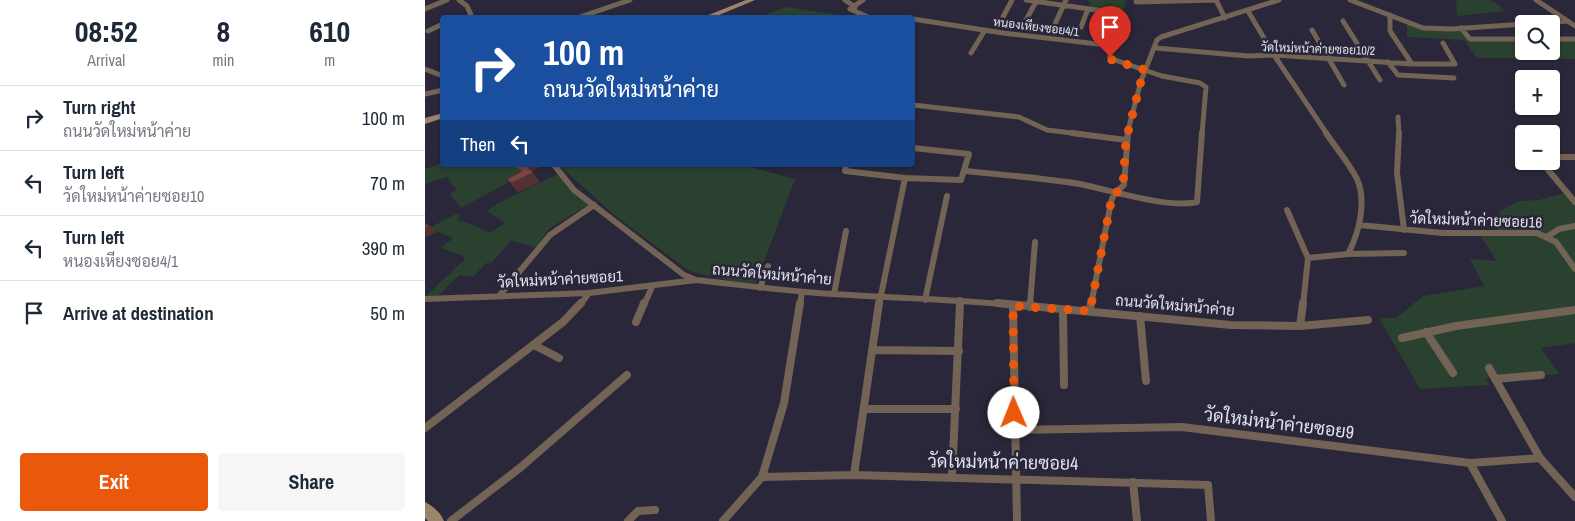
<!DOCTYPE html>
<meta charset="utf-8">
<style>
body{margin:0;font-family:"Archivo Narrow",Sarabun,sans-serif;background:#f6f6f7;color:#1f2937;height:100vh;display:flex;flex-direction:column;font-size:19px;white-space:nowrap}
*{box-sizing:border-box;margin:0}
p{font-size:16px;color:#747a83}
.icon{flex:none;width:28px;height:28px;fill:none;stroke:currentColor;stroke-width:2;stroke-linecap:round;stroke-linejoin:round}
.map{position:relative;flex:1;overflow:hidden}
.details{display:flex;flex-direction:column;background:#fff;width:425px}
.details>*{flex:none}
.top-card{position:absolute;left:15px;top:15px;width:475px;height:152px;border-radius:5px;box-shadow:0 1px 4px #0004;background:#1a4fa0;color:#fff;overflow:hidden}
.fabs{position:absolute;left:1090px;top:15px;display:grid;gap:10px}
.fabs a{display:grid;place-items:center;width:45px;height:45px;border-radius:5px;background:#fff;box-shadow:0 1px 4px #0004;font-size:25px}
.pin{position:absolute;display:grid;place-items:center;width:42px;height:42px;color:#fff;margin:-51px -21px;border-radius:50% 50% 50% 0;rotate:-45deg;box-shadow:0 0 5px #0007}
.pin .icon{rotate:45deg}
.me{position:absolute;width:55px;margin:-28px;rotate:359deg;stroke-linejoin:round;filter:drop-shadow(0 0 4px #0008)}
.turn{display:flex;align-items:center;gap:18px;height:105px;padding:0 20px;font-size:22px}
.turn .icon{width:65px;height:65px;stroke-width:2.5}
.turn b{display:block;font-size:35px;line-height:42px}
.then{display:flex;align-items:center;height:48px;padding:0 20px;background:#0003;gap:10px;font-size:19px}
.eta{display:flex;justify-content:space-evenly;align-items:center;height:85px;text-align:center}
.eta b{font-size:30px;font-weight:700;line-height:35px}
.action{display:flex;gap:10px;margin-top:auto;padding:10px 20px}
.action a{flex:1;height:58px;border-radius:5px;background:#ea580c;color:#fff;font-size:20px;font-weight:700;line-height:58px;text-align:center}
.action a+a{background:#f6f6f7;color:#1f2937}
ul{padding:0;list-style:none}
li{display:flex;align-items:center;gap:15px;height:65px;padding:0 20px;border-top:1px solid #e0e1e3}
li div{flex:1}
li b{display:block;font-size:19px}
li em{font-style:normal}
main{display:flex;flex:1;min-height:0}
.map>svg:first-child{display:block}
.green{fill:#2a412f}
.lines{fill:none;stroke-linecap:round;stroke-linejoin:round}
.street-far2{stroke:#736355;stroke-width:5}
.street-far1{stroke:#736355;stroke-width:6}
.street{stroke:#736355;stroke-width:8}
.secondary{fill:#9c836c;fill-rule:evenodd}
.wall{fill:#653c3b}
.shaded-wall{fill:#533130}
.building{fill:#764645;stroke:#533130}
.route{stroke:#ea580c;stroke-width:9;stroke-dasharray:0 16.2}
.labels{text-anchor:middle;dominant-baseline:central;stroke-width:5;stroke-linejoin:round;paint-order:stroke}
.far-street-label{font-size:12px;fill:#e3e3ef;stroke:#292739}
.street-label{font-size:15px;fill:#e3e3ef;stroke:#292739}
.near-street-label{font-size:18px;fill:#e3e3ef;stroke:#292739}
</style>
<main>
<section class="details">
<div class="eta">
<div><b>08:52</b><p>Arrival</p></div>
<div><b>8</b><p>min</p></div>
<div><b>610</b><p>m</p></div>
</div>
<ul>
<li><svg class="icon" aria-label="right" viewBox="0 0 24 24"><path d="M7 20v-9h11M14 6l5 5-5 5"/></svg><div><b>Turn right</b><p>ถนนวัดใหม่หน้าค่าย</p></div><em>100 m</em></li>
<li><svg class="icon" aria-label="left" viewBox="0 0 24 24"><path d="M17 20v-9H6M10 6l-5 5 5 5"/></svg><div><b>Turn left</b><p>วัดใหม่หน้าค่ายซอย10</p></div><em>70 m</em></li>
<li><svg class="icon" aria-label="left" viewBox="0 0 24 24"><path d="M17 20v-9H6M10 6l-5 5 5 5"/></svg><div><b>Turn left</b><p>หนองเหียงซอย4/1</p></div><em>390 m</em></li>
<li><svg class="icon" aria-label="arrive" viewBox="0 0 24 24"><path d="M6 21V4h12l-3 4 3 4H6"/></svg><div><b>Arrive at destination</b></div><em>50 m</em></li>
</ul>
<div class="action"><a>Exit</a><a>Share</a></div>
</section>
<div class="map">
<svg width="1150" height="521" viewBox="0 0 1150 521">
<rect width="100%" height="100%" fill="#292739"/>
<path class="green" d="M663,0H701L697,16L694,11L666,7Z
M1031,0H1066L1081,11L1032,16Z
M361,7L422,16L334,17Z
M982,23L995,28L1036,30L1042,38L1099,41V51H1126V41H1150V59L1052,58L1039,40L982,37Z
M17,163L18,165H89L97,175L36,208L25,194L31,190L22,177L0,184V169Z
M134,165H317L370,179L331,283L310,282L264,271L188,214Z
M133,174L164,204L124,229L111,247L86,241L66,263H61L48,277L34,275L14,295L0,297L40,259L38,256L16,248L28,238L4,228L33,213L35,217L32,220L46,224L65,233L80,223L62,211L73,203Z
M1139,193L1150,202V343L1116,348L1134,374L1061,379L1064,385L995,389L954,318H971L998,296L1059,286L1045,259L1072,261L1055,235L1073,230L1075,211L1094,201L1114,200Z"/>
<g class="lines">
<path class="street-far2" d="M34,0L42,6L46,15L42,18
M420,0L430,7
M438,0L425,9L445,18
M601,0L686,12L688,15L682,30
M791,0L800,18
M925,0L998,28L1027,29L1099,24
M1111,0L1150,26
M711,2L791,0
M0,9L22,0
M823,11L849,55L902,134
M965,15V31L987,64
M578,17L587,0
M152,18L205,0
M488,19L578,33L681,45L685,47V57L687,59L737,76L775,83L781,87L777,134
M601,20L612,0
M918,21L955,80
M630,24L641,0
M1107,24L1143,21
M656,27L663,9
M1036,28L1045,39H1099
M887,30L919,85
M3,31L18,24
M1126,39H1150
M731,48L823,56L849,55L987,64H1030L1018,43
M546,53L560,30
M963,62L973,75L1029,78
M0,69L18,76
M0,94L18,90
M488,105L594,117L622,130L656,134
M973,117L974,134
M702,134L716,81L732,40L736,37L854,0"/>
<path class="street-far1" d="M647,133L701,140
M974,133L972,173L979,230
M1126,157H1150
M1118,161L1119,165L1150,202
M129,165L149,190L259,275L271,280C308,284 344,289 381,292C449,298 518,298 586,305
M421,165L420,171L480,178
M540,171C578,175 617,178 655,184C685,190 744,209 772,202L777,133
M862,210L883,258
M934,225L1018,233H1112L1131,242L1150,269
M1123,236L1134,229L1150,226
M923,254L979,253
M335,288L343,266
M409,294L421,231
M74,296L125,235L169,205
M0,299L164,293L271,280
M500,300L522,196
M155,305L164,293
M219,305L227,287
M375,305L377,292
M454,305L480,178L536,180L544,154L488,148
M535,305V300
M605,305L610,242
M666,305L686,202L689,194L699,185L703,133
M878,305L883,258L923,254C934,233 942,201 932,179C924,163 911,148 901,133"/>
<path class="street" d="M572,303L806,325L875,326L878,303
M588,306L592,521
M605,307V303
M638,310L639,385
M665,311L666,303
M715,316L721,381
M211,322L219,303
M875,326L943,320
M1001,332L1028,373
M977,338L1031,326L1150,310
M109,345L134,358
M447,350L534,351
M1064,368L1115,458L1150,497
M1070,379L1116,375
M439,409H531
M0,428L138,322L156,303
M589,430L757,427L1045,463L1115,458
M1045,463L1077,521
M429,475L454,303
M337,477L429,475L783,485L786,521
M527,477L535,303
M708,482L712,521
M26,521L96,467L202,375
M203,521L213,511L230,510
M298,521L337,477L359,403L375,303"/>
<path class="secondary" d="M321,0H330L287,18H276Z
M18,113V118L0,124V118Z
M0,502C8,506 16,513 19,521H3L0,518Z"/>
</g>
<path class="wall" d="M88,165H118L106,171L115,182L93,192L82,179L96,172Z"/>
<path class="shaded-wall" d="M100,165H118L105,172Z
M108,173L115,182L93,192L86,183Z
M5,226L12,232L1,237L0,228Z"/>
<path class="building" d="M91,165H100L108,173L86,183L82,179L97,171Z
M0,224L5,226L0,228Z"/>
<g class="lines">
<path class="route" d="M589,413L588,306L665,311L686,202L688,194L694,191L698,185L701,140L716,81L720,70L687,60L685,57"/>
</g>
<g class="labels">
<g class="far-street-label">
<text transform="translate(611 27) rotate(7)">หนองเหียงซอย4/1</text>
<text transform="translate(893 49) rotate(2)">วัดใหม่หน้าค่ายซอย10/2</text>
</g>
<g class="street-label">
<text transform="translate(1051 220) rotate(2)">วัดใหม่หน้าค่ายซอย16</text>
<text transform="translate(347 274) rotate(5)">ถนนวัดใหม่หน้าค่าย</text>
<text transform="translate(135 279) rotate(-3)">วัดใหม่หน้าค่ายซอย1</text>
<text transform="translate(750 305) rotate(5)">ถนนวัดใหม่หน้าค่าย</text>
</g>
<g class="near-street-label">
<text transform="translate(854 423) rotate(7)">วัดใหม่หน้าค่ายซอย9</text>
<text transform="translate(578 462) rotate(1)">วัดใหม่หน้าค่ายซอย4</text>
</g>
</g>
</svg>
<div class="fabs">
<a><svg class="icon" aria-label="search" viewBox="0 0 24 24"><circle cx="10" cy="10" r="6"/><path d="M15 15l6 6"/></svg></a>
<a>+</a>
<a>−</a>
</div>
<div class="pin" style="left:685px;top:57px;background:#d93025"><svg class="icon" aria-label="arrive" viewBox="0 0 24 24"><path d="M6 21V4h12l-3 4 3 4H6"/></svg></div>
<svg class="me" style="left:589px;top:413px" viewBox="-20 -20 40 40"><circle r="19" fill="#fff"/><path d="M0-13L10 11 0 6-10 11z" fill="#ea580c"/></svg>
<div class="top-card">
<div class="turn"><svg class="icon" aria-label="right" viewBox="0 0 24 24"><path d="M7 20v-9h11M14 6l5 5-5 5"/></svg><div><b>100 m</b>ถนนวัดใหม่หน้าค่าย</div></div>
<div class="then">Then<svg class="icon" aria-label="left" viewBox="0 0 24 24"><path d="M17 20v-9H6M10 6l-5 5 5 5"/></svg></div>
</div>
</div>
</main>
